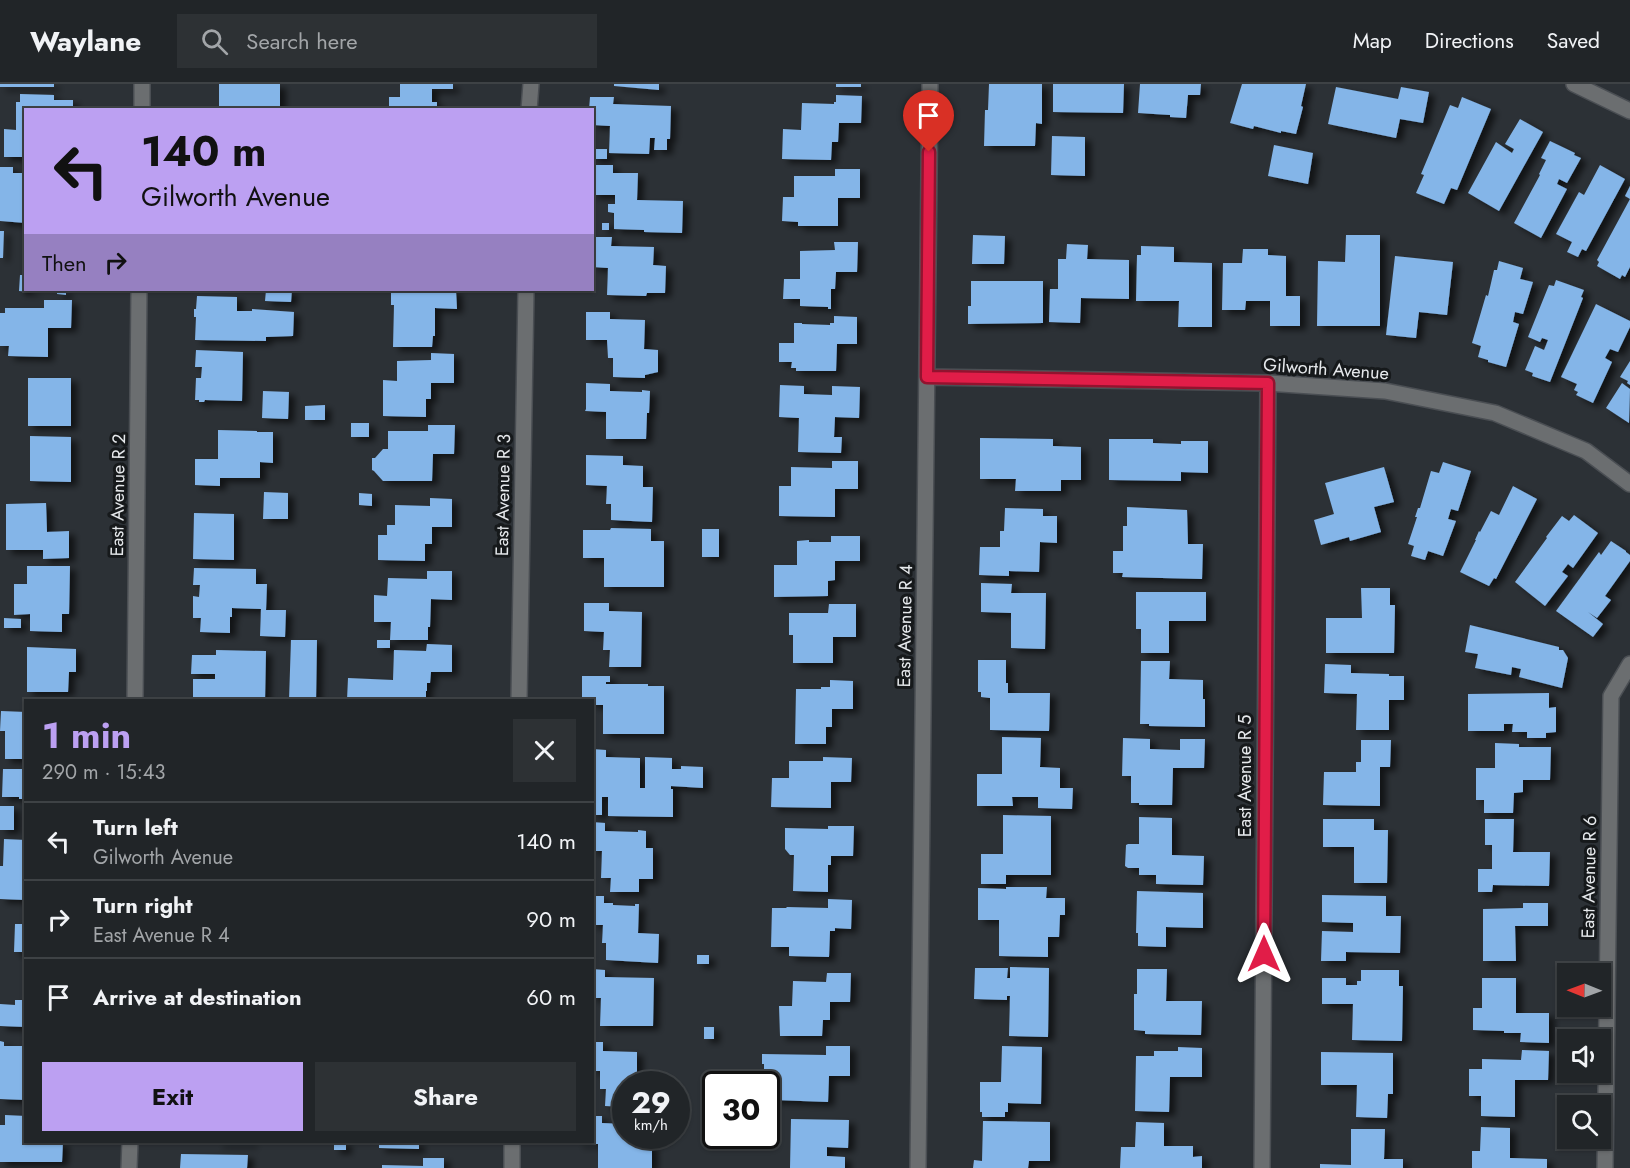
<!DOCTYPE html>
<meta charset="utf-8">
<style>
body{margin:0;font-family:Jost,sans-serif;background:#2d3134;color:#f1f3f6;height:100vh;display:flex;flex-direction:column;font-size:22px;white-space:nowrap}
*{box-sizing:border-box;margin:0}
p{font-size:20px;color:#a2a5a8}
.icon{flex:none;width:33px;height:33px;fill:none;stroke:currentColor;stroke-width:2;stroke-linecap:round;stroke-linejoin:round}
.map{position:relative;flex:1;overflow:hidden}
.sheet{position:absolute;left:24px;top:615px;width:570px;height:444px;display:flex;flex-direction:column;background:#212528;border-radius:0px;box-shadow:0 2px 4px #0004,0 0 0 2px #3e4245}
.sheet>*{flex:none}
.top-card{position:absolute;left:24px;top:24px;width:570px;height:183px;border-radius:0px;box-shadow:0 2px 4px #0004,0 0 0 2px #3e4245;background:#bca0f2;color:#111;overflow:hidden}
.needle{width:39px;rotate:271deg}
.controls{position:absolute;left:1557px;top:879px;display:grid;gap:12px}
.controls a{display:grid;place-items:center;width:54px;height:54px;border-radius:0px;background:#212528;box-shadow:0 2px 4px #0004,0 0 0 2px #3e4245;font-size:30px}
.speed{position:absolute;left:612px;top:987px;display:flex;gap:12px;font-size:30px;font-weight:700;text-align:center}
.speed>*{display:grid;place-content:center;width:78px;height:78px;border-radius:50%;background:#212528;box-shadow:0 2px 4px #0004,0 0 0 2px #3e4245;line-height:1}
.speed small{font-size:15px;font-weight:400}
.speed .limit{border:3px solid #111;border-radius:9px;background:#fff;color:#111}
.pin{position:absolute;display:grid;place-items:center;width:51px;height:51px;color:#fff;margin:-62px -26px;border-radius:50% 50% 50% 0;rotate:-45deg;box-shadow:0 0 6px #0007}
.pin .icon{rotate:45deg}
.me{position:absolute;width:66px;margin:-33px;rotate:0deg;stroke-linejoin:round;filter:drop-shadow(0 0 4px #0008)}
.turn{display:flex;align-items:center;gap:21px;height:126px;padding:0 18px;font-size:27px}
.turn .icon{width:78px;height:78px;stroke-width:2.5}
.turn b{display:block;font-size:42px;line-height:51px}
.then{display:flex;align-items:center;height:57px;padding:0 18px;background:#0003;gap:12px;font-size:22px}
.round{display:grid;place-items:center;flex:none;width:63px;height:63px;border-radius:0px;background:#2d3134}
.overview{display:flex;align-items:center;justify-content:space-between;height:102px;padding:0 18px}
h1{font-size:36px;font-weight:700;line-height:45px;color:#bca0f2}
.button{display:flex;gap:12px;margin-top:auto;padding:12px 18px}
.button a{flex:1;height:69px;border-radius:0px;background:#bca0f2;color:#111;font-size:24px;font-weight:700;line-height:69px;text-align:center}
.button a+a{background:#2d3134;color:#f1f3f6}
ul{padding:0;list-style:none}
li{display:flex;align-items:center;gap:18px;height:78px;padding:0 18px;border-top:2px solid #3e4245}
li div{flex:1}
li b{display:block;font-size:22px}
li em{font-style:normal}
header{display:flex;align-items:center;gap:36px;box-sizing:border-box;height:84px;padding:0 30px;background:#212528;border-bottom:2px solid #3e4245}
header strong{font-size:28px}
nav{display:flex;gap:33px;margin-inline-start:auto;font-size:21px}
.search{width:420px;height:54px;background:#2d3134;display:flex;align-items:center;gap:15px;box-sizing:border-box;padding:0 21px;border-radius:0px;color:#a2a5a8;font-size:22px}
.map>svg:first-child{display:block}
.building{fill:#84b5e8;filter:url(#shadow)}
.lines{fill:none;stroke-linecap:round;stroke-linejoin:round}
.minor-casing{stroke:#4a4e53;stroke-width:18}
.minor{stroke:#6b6e70;stroke-width:15}
.route-casing{stroke:#92132f;stroke-width:15}
.route{stroke:#e11d48;stroke-width:10}
.labels{text-anchor:middle;dominant-baseline:central;stroke-width:6;stroke-linejoin:round;paint-order:stroke}
.street-label{font-size:18px;fill:#e6e9ec;stroke:#16191b}
</style>
<header>
<strong>Waylane</strong>
<div class="search"><svg class="icon" aria-label="search" viewBox="0 0 24 24"><circle cx="10" cy="10" r="6"/><path d="M15 15l6 6"/></svg>Search here</div>
<nav><a>Map</a><a>Directions</a><a>Saved</a></nav>
</header>
<div class="map">
<svg width="1630" height="1084" viewBox="0 0 1630 1084">
<defs>
<filter id="shadow"><feDropShadow dx="6" dy="4" stdDeviation="3" flood-color="#0009"/></filter>
</defs>
<rect width="100%" height="100%" fill="#2c3136"/>
<path class="building" d="M0,0H54V3H0Z
M219,0H280V26H219Z
M400,0H453V5H432V18H437V23H431V26H389V13H400Z
M614,0H659V6L614,2Z
M836,0H861V3H836Z
M989,0H1042V40L1036,39L1035,62H984L985,26H988Z
M1053,0H1124L1123,29L1053,28Z
M1140,0H1201L1200,11H1188L1186,34L1170,33V31L1138,29Z
M1242,0H1306L1301,22L1303,23L1296,50L1281,47V49L1254,42L1253,45L1230,39Z
M1336,3L1398,15L1401,3L1429,8L1423,39L1400,35L1396,54L1328,40Z
M20,10L54,11V16H73V26H26V73H4V45L16,46V18H20Z
M836,11L862,12L861,39H839L838,58H832L831,76L782,75L783,45L801,46L802,19L834,20V18H836Z
M590,13H614L613,20L671,22L670,55H667V66H654L655,54H650L649,70L609,69L610,42L592,41V26H589Z
M1462,13L1491,25L1457,106L1451,104L1444,120L1416,109L1424,91L1421,90L1450,21L1458,24Z
M1520,35L1543,48L1499,127L1468,109L1496,58L1512,69L1514,65L1505,60Z
M1052,52L1085,53V92L1051,91Z
M1550,57L1575,69L1574,71L1581,74L1567,99L1559,95L1557,100L1567,105L1541,154L1514,139L1540,91L1539,90L1546,76L1541,74Z
M1274,61L1313,69L1308,100L1268,92Z
M592,65H607V75H592Z
M595,81H613V89H638L637,116L683,117L682,149L644,148V146L614,145V129L608,128V120H615V111H592V83H595Z
M1600,81L1625,95L1586,167L1582,165L1578,173L1567,168L1572,158L1556,150L1579,108L1584,111Z
M0,83H13V89H26V139L0,137Z
M835,85H860V114H838V142H798V138L782,137L783,113H794V92H835Z
M1630,102V183L1625,193L1622,191L1620,195L1597,182L1599,178L1597,176L1630,115L1625,112Z
M602,139H609V146H602Z
M0,147H4L3,174H0Z
M973,151L1005,152L1004,180H972Z
M1346,151H1380V242H1317L1318,177L1345,178Z
M592,153H612L611,162L654,163L653,181L666,182L665,209H647L646,212L607,211L608,184L592,183Z
M834,158H858L857,188H836L835,205H831V225H828V223L800,222V215H783L784,195H800V167L835,166Z
M1067,160L1088,161L1087,175L1129,176V215L1081,214L1080,239L1049,238L1050,205H1058V175H1066Z
M1141,162L1174,163V178L1212,179V243H1178L1179,217H1136L1137,171H1141Z
M1243,165H1268V171L1286,172V212H1300V242H1270V217H1246L1245,226H1222L1223,179H1242Z
M1395,172L1453,178L1447,231L1419,228L1416,254L1386,251Z
M1499,177L1523,184L1520,195L1533,198L1523,230L1515,228L1513,238L1519,240L1506,283L1488,278V276L1478,273L1481,262L1472,259L1486,211L1488,212L1494,186H1497Z
M20,191H26V206H34V208L19,207Z
M1556,196L1584,206L1581,213L1583,214L1550,298L1532,292L1533,289L1525,286L1535,262L1544,266L1548,256L1542,254L1540,258L1528,253L1549,201L1554,202Z
M971,197H1043V239L968,240V222H971Z
M57,206H66V211L57,210Z
M266,206H292L291,218L265,217Z
M391,206H456L457,225L435,224V252H433L432,263H393L394,221H391Z
M197,212L237,213V227H252V225L294,228L293,252L266,253V257L195,256L196,233H194V225H196Z
M44,216H72L71,244H48V273L8,272L9,262H0V229H5V224H44Z
M1596,220L1630,237V243L1618,268L1610,265L1605,274L1612,278L1593,319L1576,311L1578,308L1574,306L1577,300L1561,293Z
M586,228H610V235L645,236L644,265L658,266V288L645,291V294L613,293V274H608L607,256H586Z
M834,232L857,233V260H837L836,287H796V284H791L792,278H779V259H794V239H802V240L830,241V239H834Z
M196,266L243,268L242,317L205,316L204,318H199V316H195L196,294H201L202,283H195Z
M431,269L454,270V299H431V315H426V333L383,332V296L397,297V277L431,276Z
M1630,277V301L1627,299L1628,297L1620,293Z
M28,294H71V342H28Z
M586,299L610,300V307L642,308V306L650,307L649,329H647L646,355H606V328L585,327L586,325Z
M1622,299L1630,305L1629,339L1606,324Z
M780,301L804,302V310L832,311V302L860,303L859,334L835,333L834,353H842L841,369L798,368L799,334L779,333Z
M263,307L289,308L288,335L262,334Z
M325,321V336H305V322Z
M351,339H369V353H351Z
M428,341H455L454,370H433L432,397H383L374,387L372,386V374H375L383,365H388V347H428Z
M218,346L257,347V348H273V379L260,378V394H220V402L195,401V375H218Z
M30,352L71,353V398L30,397Z
M980,354L1053,355V362L1081,363V396H1061V407H1015L1016,395H980Z
M1109,355H1153V359L1181,360V357H1208V389L1181,388V397L1109,396Z
M586,371L623,372V381L643,382V403H653L652,438L611,436V420H606L607,402L586,401Z
M832,377H858V405H835V433L779,432V402H791V383L832,384Z
M1443,378L1471,387L1458,427L1451,425L1448,435L1456,437L1443,472L1428,467L1425,476L1411,472L1414,462L1408,460L1417,433H1415L1418,424H1420L1431,387L1439,389Z
M1384,383L1394,418L1374,423L1381,448L1350,457L1349,453L1321,461L1314,436L1334,430L1325,399Z
M1513,402L1537,415L1496,495L1494,494L1489,502L1460,488L1476,456H1475L1479,447L1480,448L1491,427L1499,431Z
M264,408L288,409V435H263Z
M359,409L372,410V422L359,421Z
M430,414L452,415V443H432V460H425V477L378,476V451H387V441H395V421L430,422Z
M46,419L47,448L69,447V474L43,475V466H6V420Z
M1127,423L1187,426L1188,460H1203L1202,495L1122,493L1123,489H1113V467H1123V442H1127Z
M1005,424L1043,425V432H1057V459L1040,458L1039,488L1009,487V492L979,491L980,463H1000V447H1004Z
M194,429L234,430V476L193,475Z
M1574,431L1598,449L1573,484L1568,480L1562,488L1568,492L1545,522L1515,498L1547,454L1546,453L1562,432L1569,437Z
M611,444L651,445V457H664V503H604V474H583V446H610Z
M702,445H719V473H702Z
M831,452H860V477H835V496L828,497V512L774,513V481H797V457L809,456V458H831Z
M1611,457L1626,467V468L1630,471V477L1605,512L1611,516L1597,534L1588,528L1603,540L1593,553L1556,527L1599,468L1601,471Z
M27,482H70L69,530H62V548L30,547V530L14,531V500H27Z
M194,484L256,485V500H267L266,526H286L285,553L260,552L261,525L232,524V533H230V549L200,548L201,534H193V512L199,513L200,501H193Z
M427,487H452V516L431,515L430,543H428V556H390L391,538H374V511L387,512L388,494L427,495Z
M981,499L1012,500L1011,509H1046L1045,565L1011,564V529L981,528Z
M1361,504H1390V521H1395L1394,569H1326V534H1362Z
M1136,508H1206V537H1169V569H1141V545H1136Z
M584,519H609V527L642,528L641,583H609L610,566H603L604,548L584,547Z
M829,520H856V553H833V579H793V551H789V529H828Z
M4,534L21,535V544H4Z
M1470,541L1559,563V566H1563L1568,574L1562,604L1519,593L1521,585L1512,583L1511,591L1475,584L1478,570L1465,568Z
M291,556H317L316,616H289Z
M377,556H390V564H377Z
M427,560L452,561V588H431L430,599H427V607H426V616H347L348,594L393,596L394,566L426,567Z
M27,563L76,565V588H69L68,608H27Z
M216,566L266,567L265,616H193V595H215V590H191L192,571H216Z
M978,576H1006V599H1008V609H1050L1049,647L990,646V614L981,613V608H978Z
M1141,577H1170L1169,595L1203,596V615H1205V643L1149,642V640H1140Z
M1325,580L1351,581V589L1389,590V592H1404V616H1389V646H1356L1357,610L1324,609Z
M582,592H610V598H606V600H648V602H664V650H603V621H592V616H582Z
M830,596L853,597V625H832V643H826V660H795L796,605H821V603H830Z
M1549,609V624L1556,623V648L1546,649V654H1527V648H1512L1513,640H1504V647H1468V610Z
M1,627L26,628V675H5V647H0Z
M1002,653L1041,654L1040,683L1060,684V704H1073L1072,725L1038,724V713H1012L1013,722H977V690H1002Z
M1123,654L1150,655V665L1180,666V655H1205L1204,684H1173L1172,721H1139V719H1131V692H1122Z
M1361,656H1391L1390,683H1380V722L1323,721L1324,688H1356V678H1361Z
M1495,659L1519,660V663H1551L1550,696H1523V708L1514,709L1513,729H1484V716H1476V684H1495Z
M592,665L606,666V673L640,674V704H645V673L672,674V685H681V682L703,683V704L671,702V705H673V733L608,732V713H602V731H592Z
M823,673L852,674L851,698H831V724L771,723L772,694H789V677H823Z
M3,685H26V715H19V713H2Z
M0,722H14V746H0Z
M1003,731L1051,732V791H1006V800H981V770H1003Z
M1139,733L1172,734V771L1204,772L1203,801L1156,800V791H1139V784H1128L1125,782L1126,761L1128,760H1139Z
M1323,735H1374V746H1388L1387,799H1354V763H1323Z
M1485,735H1514L1513,768H1550L1549,802L1493,801L1492,808H1478V785H1492V761H1485Z
M592,738L605,739V747L638,748V746L646,747V764H653V795H639V808H610L611,794H601L602,767H592Z
M828,742H854L853,772H831V781H828V808L793,807L794,771H790L785,765V744L828,745Z
M4,755L26,756V816L0,815V782H3Z
M1006,803H1047L1046,814H1065V831H1060L1059,853H1048V873L999,872V836H978V804L1006,805Z
M1137,807L1203,809V844L1166,843V863L1138,862V849H1136Z
M1322,811L1386,812V832H1401L1400,869L1346,868V877H1321L1322,847L1353,848V839L1322,838Z
M592,812H604V819H613V821L635,822V820H639L638,849L659,850L658,879L606,876V859H602L603,841H592Z
M828,815L852,816L851,845L835,844V847H830L829,873L789,872V863H771L772,824H786L787,823L828,824Z
M1523,819H1548V842H1515L1516,877H1483V825L1523,824Z
M23,835H26V868H14L15,840H23Z
M697,871H709V880H697Z
M1010,883L1049,884L1048,953L1009,952L1010,912H1007V916L974,915L975,884H1008L1007,894H1010Z
M592,885L605,886V893L654,894L653,942H600L601,914H592Z
M1137,885H1167L1166,917H1202L1201,951L1145,950V947L1134,946V910H1137Z
M1361,886H1399V902H1403L1402,957L1352,956L1353,920H1322V894H1346V901H1357V897H1361Z
M827,889H851L850,918H830V936H823L822,952H780L779,922H792L793,897L826,898Z
M1482,894H1516V929H1549V959L1520,958L1521,949H1504V947L1473,946V924H1482Z
M15,916H26V943L0,942V920L15,921Z
M704,943H714V955H704Z
M0,957L4,958V962H26V1016L0,1015Z
M592,958H603V967L637,968V1000H626V1023L605,1022L606,1005H600V987H592Z
M826,962H850V992H829L828,1018L775,1016V1015L766,1010V988H764V980H762V970L826,971Z
M1002,962L1042,963L1041,1020L1008,1019V1028H1005V1033H982V1028H980V998H1001Z
M1178,963L1202,964V993H1170L1169,1028L1135,1027L1136,972H1154V967H1178Z
M1522,966L1549,967L1548,996H1515V1033L1481,1032V1012H1469V985H1482V975L1521,976Z
M1321,968L1393,969V1010H1388L1387,1034L1356,1033L1357,1001H1321Z
M5,1031L26,1032V1058H63L62,1078H0V1041H5Z
M592,1032H602V1039L626,1040V1052H643V1061H652V1084H598V1060H577V1058H592Z
M791,1035L849,1036L848,1064L827,1063V1072L845,1073V1084H790Z
M983,1037L1050,1038V1077H1029L1028,1084H973L974,1076L982,1077Z
M1136,1038L1164,1039V1062H1193V1073L1202,1072V1084H1120L1121,1063H1135Z
M1481,1043L1510,1044V1074L1547,1075V1084H1472V1067H1480Z
M1351,1045H1385L1384,1075H1403V1084H1320V1080L1351,1081Z
M217,1058H252V1060H217Z
M334,1058H346V1066H334Z
M379,1058H419V1065L379,1064Z
M181,1070L248,1071L247,1084H180Z
M423,1074H444V1084H382V1081L423,1082Z"/>
<g class="lines">
<defs>
<path id="minor" d="M1574,0L1630,27
M142,26V0
M529,26L531,0
M927,293L1268,299L1385,307L1495,329L1586,367L1630,400
M135,616L139,206
M519,616L526,206
M129,1084L130,1058
M512,1084V1058
M918,1084L930,0
M1262,1084L1268,299
M1605,1084L1611,612L1630,580"/>
</defs>
<use href="#minor" class="minor-casing"/>
<use href="#minor" class="minor"/>
</g>
<g class="lines">
<defs>
<path id="route" d="M929,68L927,293L1268,299L1264,870"/>
</defs>
<use href="#route" class="route-casing"/>
<use href="#route" class="route"/>
</g>
<g class="labels">
<g class="street-label">
<text transform="translate(1326 285) rotate(4)">Gilworth Avenue</text>
<text transform="translate(118 411) rotate(-89)">East Avenue R 2</text>
<text transform="translate(503 411) rotate(-89)">East Avenue R 3</text>
<text transform="translate(905 542) rotate(-89)">East Avenue R 4</text>
<text transform="translate(1245 692) rotate(-90)">East Avenue R 5</text>
<text transform="translate(1589 793) rotate(-89)">East Avenue R 6</text>
</g>
</g>
</svg>
<div class="controls">
<a><svg class="needle" viewBox="-14 -14 28 28"><path d="M0-13l5 13h-10z" fill="#e53935"/><path d="M0 13l5-13h-10z" fill="#a2a5a8"/></svg></a>
<a><svg class="icon" aria-label="sound" viewBox="0 0 24 24"><path d="M4 9h4l5-4v14l-5-4H4zM17 9q2 3 0 6"/></svg></a>
<a><svg class="icon" aria-label="search" viewBox="0 0 24 24"><circle cx="10" cy="10" r="6"/><path d="M15 15l6 6"/></svg></a>
</div>
<div class="speed"><div>29<small>km/h</small></div><div class="limit">30</div></div>
<div class="pin" style="left:929px;top:68px;background:#d93025"><svg class="icon" aria-label="arrive" viewBox="0 0 24 24"><path d="M6 21V4h12l-3 4 3 4H6"/></svg></div>
<svg class="me" style="left:1264px;top:870px" viewBox="-20 -20 40 40"><path d="M0-17L14 15 0 8-14 15z" fill="#e11d48" stroke="#fff" stroke-width="4"/></svg>
<div class="top-card">
<div class="turn"><svg class="icon" aria-label="left" viewBox="0 0 24 24"><path d="M17 20v-9H6M10 6l-5 5 5 5"/></svg><div><b>140 m</b>Gilworth Avenue</div></div>
<div class="then">Then<svg class="icon" aria-label="right" viewBox="0 0 24 24"><path d="M7 20v-9h11M14 6l5 5-5 5"/></svg></div>
</div>
<section class="sheet">
<div class="overview"><div><h1>1 min</h1><p>290 m · 15:43</p></div><a class="round"><svg class="icon" aria-label="close" viewBox="0 0 24 24"><path d="M6 6l12 12M18 6L6 18"/></svg></a></div>
<ul>
<li><svg class="icon" aria-label="left" viewBox="0 0 24 24"><path d="M17 20v-9H6M10 6l-5 5 5 5"/></svg><div><b>Turn left</b><p>Gilworth Avenue</p></div><em>140 m</em></li>
<li><svg class="icon" aria-label="right" viewBox="0 0 24 24"><path d="M7 20v-9h11M14 6l5 5-5 5"/></svg><div><b>Turn right</b><p>East Avenue R 4</p></div><em>90 m</em></li>
<li><svg class="icon" aria-label="arrive" viewBox="0 0 24 24"><path d="M6 21V4h12l-3 4 3 4H6"/></svg><div><b>Arrive at destination</b></div><em>60 m</em></li>
</ul>
<div class="button"><a>Exit</a><a>Share</a></div>
</section>
</div>
